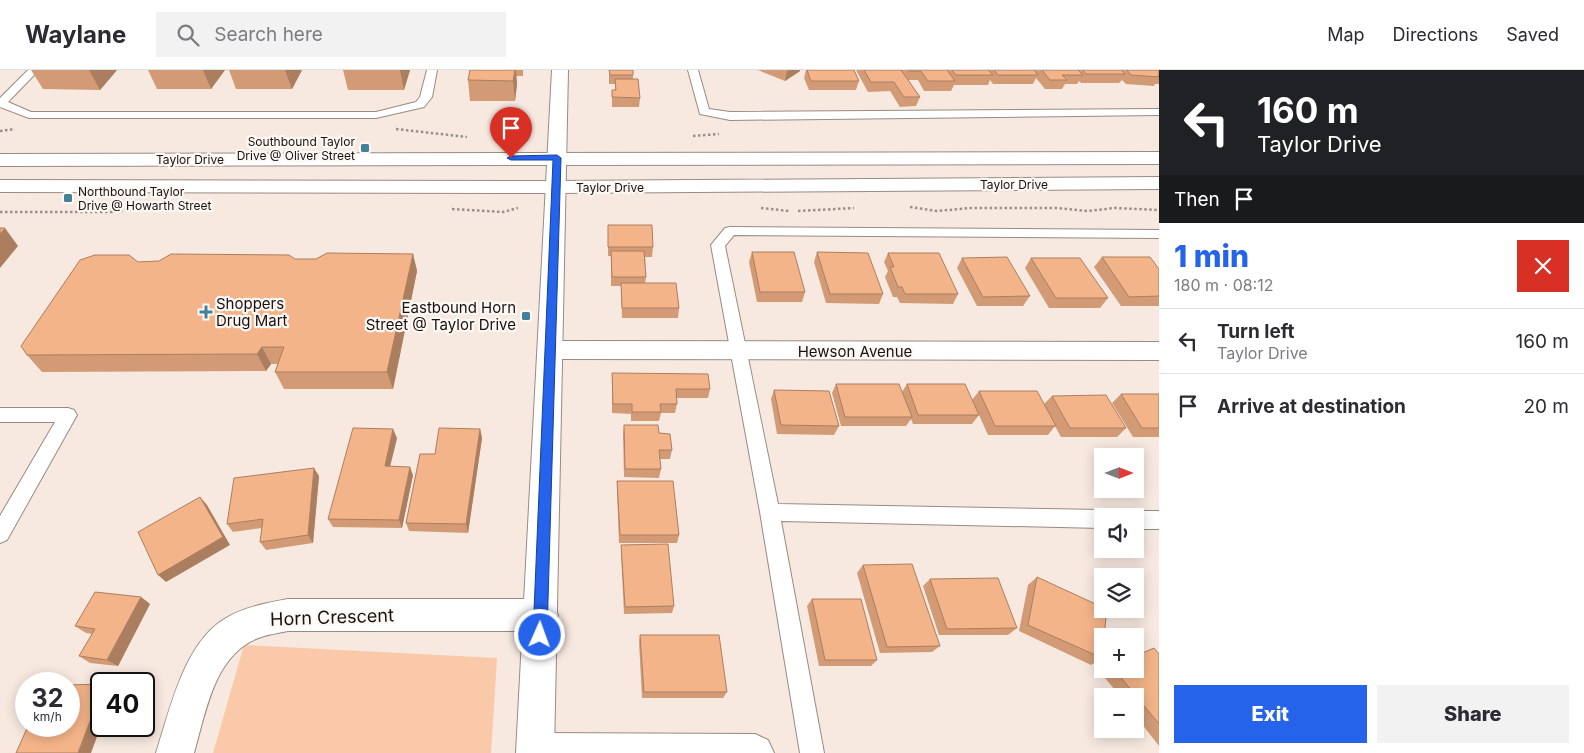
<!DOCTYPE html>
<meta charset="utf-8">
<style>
body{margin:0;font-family:Inter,sans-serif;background:#f2f2f3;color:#2b2b33;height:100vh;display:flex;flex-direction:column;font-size:19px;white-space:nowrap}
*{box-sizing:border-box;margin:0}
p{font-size:16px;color:#7c7c81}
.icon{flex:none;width:28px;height:28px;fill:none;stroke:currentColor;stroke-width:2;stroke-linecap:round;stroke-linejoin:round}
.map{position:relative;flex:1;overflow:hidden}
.panel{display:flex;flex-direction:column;background:#fff;width:425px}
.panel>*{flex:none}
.hud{background:#202124;color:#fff;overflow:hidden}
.needle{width:32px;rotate:90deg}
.fabs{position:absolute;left:1094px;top:378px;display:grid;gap:10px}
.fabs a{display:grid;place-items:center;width:50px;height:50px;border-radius:0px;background:#fff;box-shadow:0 2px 12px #0003;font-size:25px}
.speed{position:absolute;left:15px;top:602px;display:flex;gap:10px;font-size:25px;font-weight:700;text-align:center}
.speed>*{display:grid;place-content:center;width:65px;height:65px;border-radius:50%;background:#fff;box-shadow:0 2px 12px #0003;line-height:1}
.speed small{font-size:12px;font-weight:400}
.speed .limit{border:2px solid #111;border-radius:8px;background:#fff;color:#111}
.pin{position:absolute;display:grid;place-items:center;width:42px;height:42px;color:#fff;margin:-51px -21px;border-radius:50% 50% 50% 0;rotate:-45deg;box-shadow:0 0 5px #0007}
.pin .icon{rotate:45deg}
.me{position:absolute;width:55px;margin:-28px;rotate:2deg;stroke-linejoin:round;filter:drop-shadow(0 0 4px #0008)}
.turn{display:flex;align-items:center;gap:18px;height:105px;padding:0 15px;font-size:22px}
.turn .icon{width:65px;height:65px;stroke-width:2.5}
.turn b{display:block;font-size:35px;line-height:42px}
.then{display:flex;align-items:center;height:48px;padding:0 15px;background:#0003;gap:10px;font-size:19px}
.round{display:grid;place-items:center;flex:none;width:52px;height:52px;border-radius:0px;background:#f2f2f3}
.summary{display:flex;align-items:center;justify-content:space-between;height:85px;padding:0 15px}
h1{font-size:30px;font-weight:800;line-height:38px;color:#2563eb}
.button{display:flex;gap:10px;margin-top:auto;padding:10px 15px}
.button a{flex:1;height:58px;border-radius:0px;background:#2563eb;color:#fff;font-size:20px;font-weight:800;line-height:58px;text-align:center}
.button a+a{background:#f2f2f3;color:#2b2b33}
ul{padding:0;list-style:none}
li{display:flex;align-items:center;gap:15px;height:65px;padding:0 15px;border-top:1px solid #e1e1e2}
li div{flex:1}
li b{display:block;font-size:19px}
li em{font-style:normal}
header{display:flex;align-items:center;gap:30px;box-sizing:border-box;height:70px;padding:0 25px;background:#fff;border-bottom:1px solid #e1e1e2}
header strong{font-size:24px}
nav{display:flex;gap:28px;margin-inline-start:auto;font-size:18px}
.search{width:350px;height:45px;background:#f2f2f3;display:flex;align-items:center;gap:12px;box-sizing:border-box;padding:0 18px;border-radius:0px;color:#7c7c81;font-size:19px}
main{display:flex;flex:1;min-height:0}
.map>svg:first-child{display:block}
.green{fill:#fac9a9}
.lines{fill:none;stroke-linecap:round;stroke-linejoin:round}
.service-casing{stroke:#978b83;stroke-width:2}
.minor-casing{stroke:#978b83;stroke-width:2}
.tertiary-casing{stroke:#978b83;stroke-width:2}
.secondary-casing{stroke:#978b83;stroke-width:2}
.path{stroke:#9a908a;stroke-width:2.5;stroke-dasharray:2.5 2.5;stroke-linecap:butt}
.service{fill:#fff;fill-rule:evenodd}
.minor{fill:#fff;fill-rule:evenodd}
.tertiary{fill:#fff;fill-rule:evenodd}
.secondary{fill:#fff;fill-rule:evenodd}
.wall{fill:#d29b76}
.shaded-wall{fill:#ab7e60}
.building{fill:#f4b489;stroke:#ab7e60}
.route{fill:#2563eb;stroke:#184099}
.poi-dot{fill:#428196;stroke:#fdf8f4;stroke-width:2}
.labels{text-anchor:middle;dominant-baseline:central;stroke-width:4.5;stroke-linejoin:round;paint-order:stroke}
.far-poi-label{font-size:12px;fill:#171210;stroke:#fdf8f4;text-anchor:end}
.far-street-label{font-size:12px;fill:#171210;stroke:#fdf8f4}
.poi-label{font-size:15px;fill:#171210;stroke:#fdf8f4;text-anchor:start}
.street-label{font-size:15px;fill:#171210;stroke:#fdf8f4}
.near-street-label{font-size:18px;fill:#171210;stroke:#fdf8f4}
</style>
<header>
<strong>Waylane</strong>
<div class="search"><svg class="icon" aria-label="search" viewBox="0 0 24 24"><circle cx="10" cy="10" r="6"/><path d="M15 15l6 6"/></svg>Search here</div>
<nav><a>Map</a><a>Directions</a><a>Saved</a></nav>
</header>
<main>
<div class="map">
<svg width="1159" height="683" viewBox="0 0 1159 683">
<rect width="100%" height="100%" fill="#f7e9e0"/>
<path class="green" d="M244,575L497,588L491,683H213Z"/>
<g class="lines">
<defs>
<path id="service" d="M28,0H39L8,32L31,42H376L416,32L420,27L427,0H437L432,27L424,37L376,48H29L0,37V28Z
M688,0H698L709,39L730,42L1159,39V45L730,50L700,44Z
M730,157L1159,160V168L734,165L725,176L778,434L1102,440L1109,443L1111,446H1102V458L781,451L824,683H800L760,442L711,175L725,158Z
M0,338H68L74,340L77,345L7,470L0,473V446L55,352H0Z
M1135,441H1159V459H1135V446H1127Z"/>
<path id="minor" d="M551,271L1159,272V290L551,289L542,287L538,280L542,273Z
M288,529H541L553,533L558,545L553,557L541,561H288C279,563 270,564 261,567C214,583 206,642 194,683H156C170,640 184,572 226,548C245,537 266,533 288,529Z
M535,663L755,664L768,670L774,683H516L522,669Z"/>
<path id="tertiary" d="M552,0H568L554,683H516Z"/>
<path id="secondary" d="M1159,82V94L0,96V84Z
M1159,107V119L557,123L0,122V110L557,111Z"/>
</defs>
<use href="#service" class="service-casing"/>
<use href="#minor" class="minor-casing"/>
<use href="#tertiary" class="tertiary-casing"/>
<use href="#secondary" class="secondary-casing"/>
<path class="path" d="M396,59L467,67
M0,61L15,59
M693,66L719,64
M910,137L937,141L971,138H1057L1087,141L1115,138L1159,140
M761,138L789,141
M452,139L503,142L518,138
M798,141L854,138
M0,142H112L137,139"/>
<use href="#service" class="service"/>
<use href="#minor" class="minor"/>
<use href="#tertiary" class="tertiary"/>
<use href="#secondary" class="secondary"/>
</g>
<path class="wall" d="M31,0H117L100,20L43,19Z
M148,0H225L211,19H157Z
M229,0H302L292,19H236Z
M343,0H410L404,20H348Z
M470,0H523V6H516L517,14L515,31H470L468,10Z
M609,0H633V9L640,28L639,37H612V20H615V14H609Z
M758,0H800V1L785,11Z
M806,0H854L859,11L856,20H809L804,8Z
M856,0H1159V14H1155L1154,16L1126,14L1122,10L1119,13H1081L1079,11L1077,14H1065L1062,19H1045L1036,8L1033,14H993L990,10L988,15H954L951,21H924L918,10H908L920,27L916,36L900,37L890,21L868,22Z
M608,155L653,177L652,187H645L646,207L645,213L679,238L678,248H622L621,216H611V186H608Z
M752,182L805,222L802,232H757L749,192Z
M817,182L883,224L879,234L826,233L814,192Z
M888,183L958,224L953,234L900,233L897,227H893L885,207L888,201L884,192Z
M413,184L417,201L393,319H284L275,302L278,294H271L266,301L42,302L27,285L138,192L295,189H316Z
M1102,187L1159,199V236H1121L1094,197Z
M962,188L1030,226L1023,236H977L957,198Z
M1031,188L1108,228L1100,238H1049L1025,198Z
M612,303L710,319L708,328H677V334L675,343H661L659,351H631V344L612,343Z
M836,314L902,322L907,314L972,330L979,321L1044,334L1052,326L1126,358L1117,367H1061L1055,356L1048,365H988L979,345L972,354H913L911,349L906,356H841L832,323Z
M774,320L839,356L834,365L777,364L771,329Z
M1121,324H1159V367H1133L1112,333Z
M624,355L659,363L672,380L670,389H660L661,399L659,408L624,407L623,364Z
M480,359L482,368L468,463L409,461L406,453L435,384Z
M397,368L390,396L413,405L402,458L333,457L328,449Z
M319,406L313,473L266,480L260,472L262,458L233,462L227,454Z
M617,411L679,465L677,473H619L617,420Z
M621,475L674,536L672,543L624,544L621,482Z
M863,495L940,576L932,582L880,583L857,503Z
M1037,507L1102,588L1091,595L1019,561L1028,515Z
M930,509L1017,558L1008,565H939L923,516Z
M141,527L150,534L118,596L90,593L79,586L92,564L86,563L75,556Z
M812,529L877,590L871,596H819L807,536Z
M640,565L727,622L723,628H642L639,572Z
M1159,584V676L1135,645V626H1120L1100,602L1105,599H1135Z"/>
<path class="shaded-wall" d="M89,0H117L100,20Z
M203,0H225L211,19Z
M285,0H302L292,19Z
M400,0H410L404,20Z
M515,0H516L517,14L515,31L513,11Z
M790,0H800V1L785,11L787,1Z
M5,158L18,176L0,198V164Z
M413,184L417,201L393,319L387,302Z
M262,277L271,294L266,301L257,284Z
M393,359L397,368L388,405L385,396Z
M480,359L482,368L468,463L466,454Z
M410,397L413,405L402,458L399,450Z
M314,398L319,406L313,473L308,465Z
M200,427L207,435L230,475L166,512L158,505Z
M141,527L150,534L118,596L107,590Z
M101,622V656L91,683H78Z"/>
<path class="building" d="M470,0H515L513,11L468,10Z
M609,0H633V5H610Z
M807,0H854L859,11H811Z
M864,0H901L920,27H904L894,12H871Z
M909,0H947L955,11H928L921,1H909Z
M952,0H988L993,5H956Z
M994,0H1034L1038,5H998Z
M1042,0H1078L1083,5H1062L1067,10H1050Z
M1083,0H1121L1125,4H1086Z
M1127,0H1159V5H1158L1159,7L1131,5Z
M615,9H638L640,28L612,27V20H616Z
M608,155H652L653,177H608Z
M0,158H5L0,164Z
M611,181H644L646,207H612Z
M752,182H794L805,222H760Z
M817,182L868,183L883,224H830Z
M327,183L413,184L387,302H275L284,277H262L257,284L27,285L21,276L80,190L95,185H129L138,192L159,191L171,184L289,185L295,189H316Z
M888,183H939L958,224H905L902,217H898L890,197H894Z
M1007,187L1030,226L983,227L962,188Z
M1102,187H1150L1159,199V226L1129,227Z
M1031,188H1080L1108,228H1056Z
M621,213H676L679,238H622Z
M612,303L708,304L710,319H676L677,334H660L661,342H632V334H613Z
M836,314H899L912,347H845Z
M907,314H965L979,345H918Z
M774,320L829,321L839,356L781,355Z
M979,321H1037L1056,356H995Z
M1121,324H1159V358H1142Z
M1106,325L1126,358H1070L1052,326Z
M624,355H658L659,363L670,364L672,380H659L661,399H625Z
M353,358L393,359L385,396L410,397L399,450L328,449Z
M439,358L480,359L466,454L406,453L420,384H435Z
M314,398L308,465L260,472L263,449L227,454L234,408Z
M617,411H673L679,465H620Z
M200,427L223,467L158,505L138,462Z
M668,474L674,536L625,537L621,475Z
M912,494L940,576L887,577L863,495Z
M1037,507L1102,537V539H1107L1104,566H1102V588L1028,555Z
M998,508L1017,558L947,559L930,509Z
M95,522L141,527L107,590L79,586L95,559L75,556Z
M812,529H861L877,590H825Z
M640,565H719L727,622H644Z
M1154,578L1159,584V654L1114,599H1135V586Z
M101,614V622L78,683H16L28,656H69V615Z"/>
<path class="route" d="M557,85L561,88L547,565L545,570L540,572L535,570L533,565L553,90H511L507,88L511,86Z"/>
<g class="poi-dot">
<rect x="360" y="73" width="10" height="10" rx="2.5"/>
<rect x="63" y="123" width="10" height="10" rx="2.5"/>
<path d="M203.5 234.5h5v5h5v5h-5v5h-5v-5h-5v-5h5z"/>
<rect x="521" y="241" width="10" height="10" rx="2.5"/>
</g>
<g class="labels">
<g class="far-poi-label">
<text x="355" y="71">Southbound Taylor<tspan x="355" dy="14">Drive @ Oliver Street</tspan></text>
<text x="78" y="121" text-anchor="start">Northbound Taylor<tspan x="78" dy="14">Drive @ Howarth Street</tspan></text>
</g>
<g class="far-street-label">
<text x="190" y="89">Taylor Drive</text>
<text x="1014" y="114">Taylor Drive</text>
<text x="610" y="117">Taylor Drive</text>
</g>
<g class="poi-label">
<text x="216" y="233">Shoppers<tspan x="216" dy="17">Drug Mart</tspan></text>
<text x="516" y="237" text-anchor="end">Eastbound Horn<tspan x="516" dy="17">Street @ Taylor Drive</tspan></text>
</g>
<g class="street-label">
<text x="855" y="281">Hewson Avenue</text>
</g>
<g class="near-street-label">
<text transform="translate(332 547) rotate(-2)">Horn Crescent</text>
</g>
</g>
</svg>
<div class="fabs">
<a><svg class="needle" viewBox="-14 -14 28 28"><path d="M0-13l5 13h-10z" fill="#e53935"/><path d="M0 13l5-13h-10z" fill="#7c7c81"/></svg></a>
<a><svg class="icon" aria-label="sound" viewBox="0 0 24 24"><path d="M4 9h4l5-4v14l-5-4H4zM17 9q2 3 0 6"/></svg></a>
<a><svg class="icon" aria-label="layers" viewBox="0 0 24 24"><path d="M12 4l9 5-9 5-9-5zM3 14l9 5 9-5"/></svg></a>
<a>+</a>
<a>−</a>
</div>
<div class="speed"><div>32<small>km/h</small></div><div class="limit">40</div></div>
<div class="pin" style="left:511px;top:88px;background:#d93025"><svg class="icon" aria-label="arrive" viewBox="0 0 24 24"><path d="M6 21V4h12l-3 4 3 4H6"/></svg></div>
<svg class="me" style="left:540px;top:565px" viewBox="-20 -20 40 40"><circle r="17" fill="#2563eb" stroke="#fff" stroke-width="3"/><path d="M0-11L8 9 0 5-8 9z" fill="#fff"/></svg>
</div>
<section class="panel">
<div class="hud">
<div class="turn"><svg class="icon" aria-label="left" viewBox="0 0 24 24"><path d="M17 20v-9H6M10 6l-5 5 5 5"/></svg><div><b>160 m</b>Taylor Drive</div></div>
<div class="then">Then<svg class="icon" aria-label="arrive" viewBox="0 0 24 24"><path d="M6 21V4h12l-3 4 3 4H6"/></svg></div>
</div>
<div class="summary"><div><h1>1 min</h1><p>180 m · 08:12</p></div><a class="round" style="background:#d93025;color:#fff"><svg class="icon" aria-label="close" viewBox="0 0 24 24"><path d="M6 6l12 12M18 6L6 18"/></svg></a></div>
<ul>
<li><svg class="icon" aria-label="left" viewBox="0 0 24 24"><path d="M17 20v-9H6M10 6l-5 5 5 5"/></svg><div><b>Turn left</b><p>Taylor Drive</p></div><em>160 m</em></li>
<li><svg class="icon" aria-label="arrive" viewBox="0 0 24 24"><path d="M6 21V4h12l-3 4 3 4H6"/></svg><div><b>Arrive at destination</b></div><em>20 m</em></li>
</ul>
<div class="button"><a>Exit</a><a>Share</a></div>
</section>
</main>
